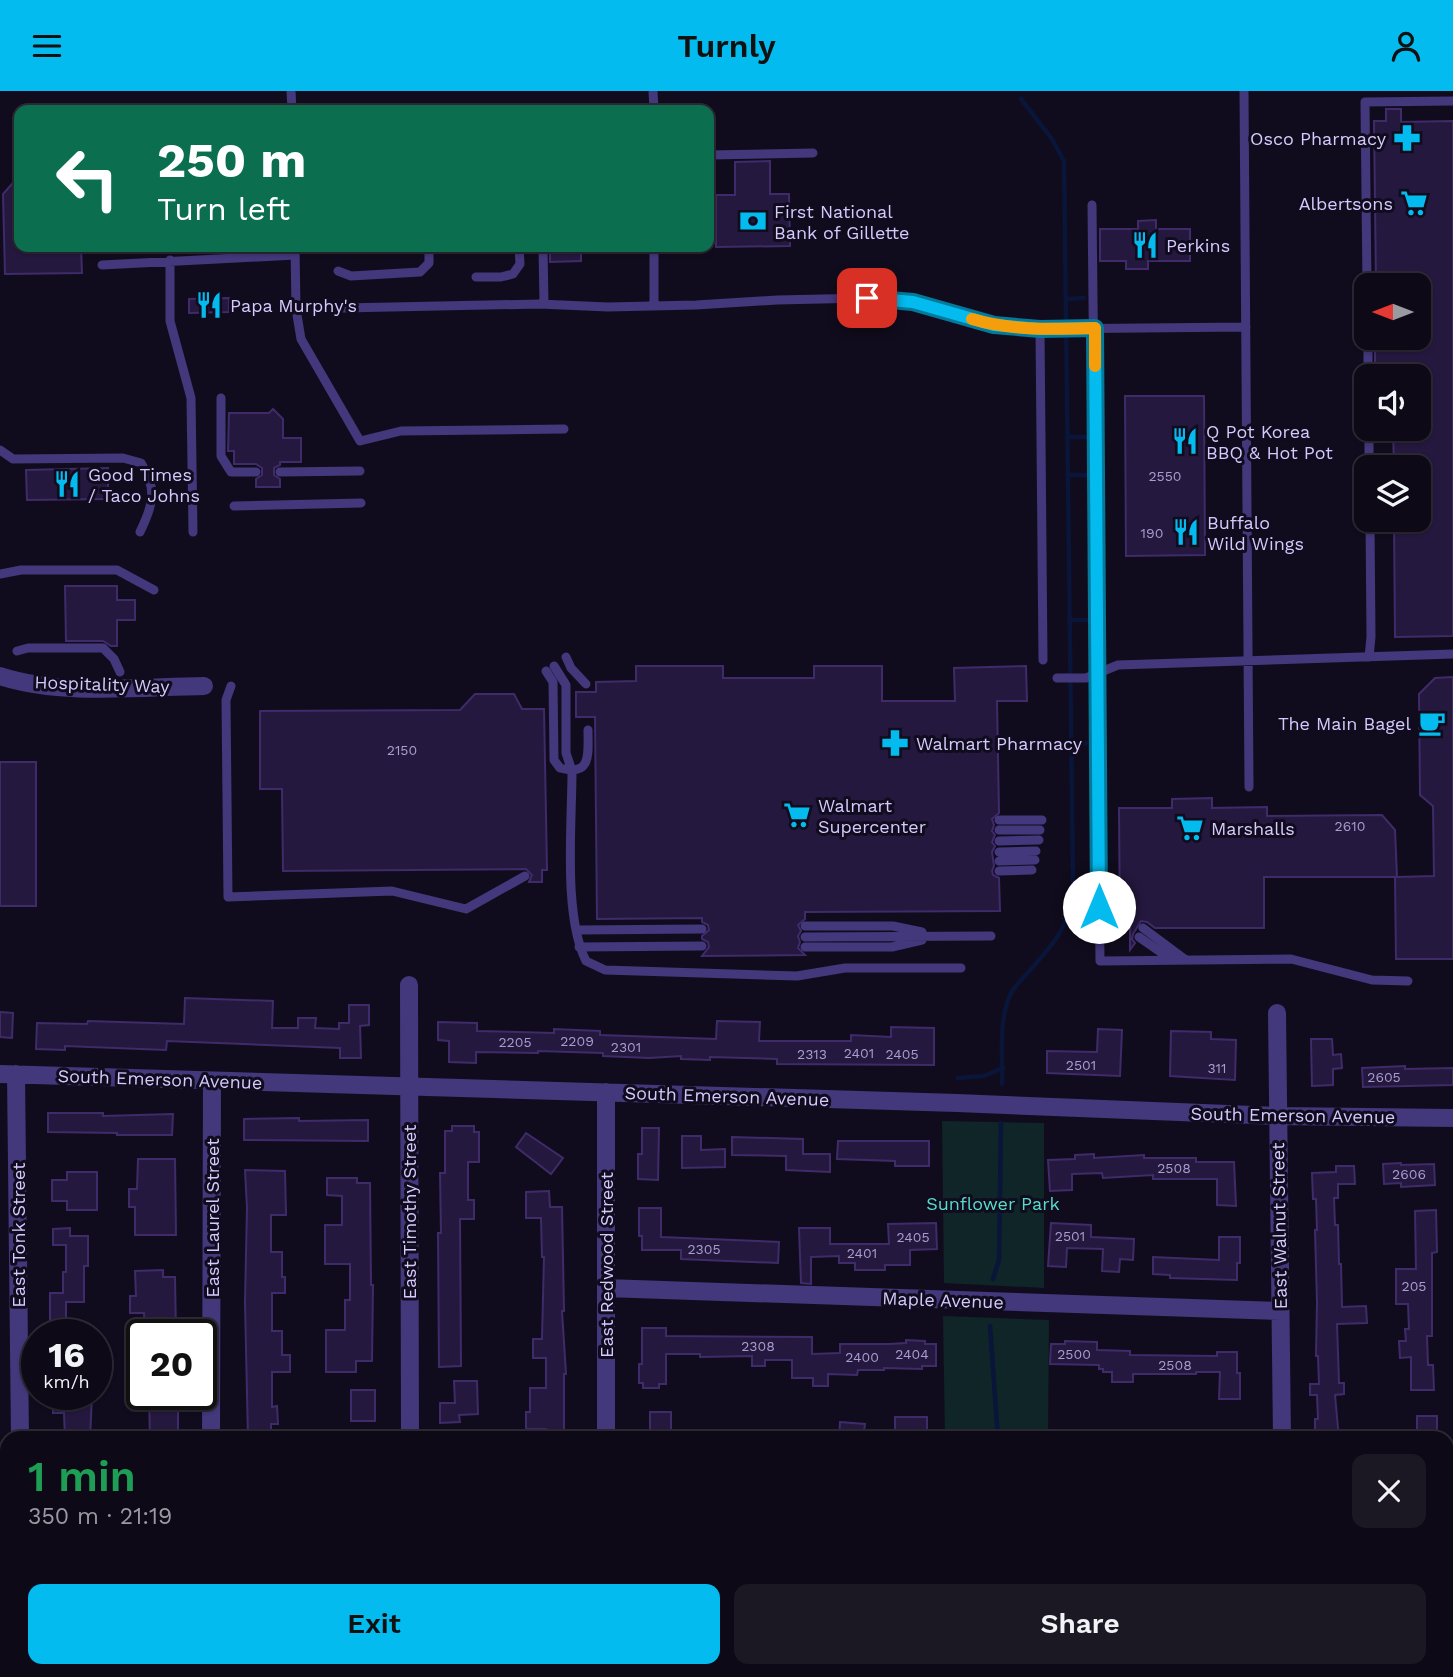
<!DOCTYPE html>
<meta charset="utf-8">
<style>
body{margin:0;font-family:"Work Sans",sans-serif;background:#1b1723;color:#f1f3f6;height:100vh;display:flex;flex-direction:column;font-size:26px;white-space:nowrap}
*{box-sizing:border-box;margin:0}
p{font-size:23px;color:#9a9aa1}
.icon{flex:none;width:38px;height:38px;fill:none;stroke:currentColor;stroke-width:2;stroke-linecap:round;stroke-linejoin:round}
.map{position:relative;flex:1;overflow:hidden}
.details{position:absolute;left:0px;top:1340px;width:1454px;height:247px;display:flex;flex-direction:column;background:#0d0916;border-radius:21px 21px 0 0;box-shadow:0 2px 5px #0004,0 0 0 2px #2d2a35}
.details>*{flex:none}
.banner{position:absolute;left:14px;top:14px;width:700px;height:147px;border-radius:14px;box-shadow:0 2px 5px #0004,0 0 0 2px #2d2a35;background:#0b6e4f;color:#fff;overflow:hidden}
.needle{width:46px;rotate:270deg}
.fabs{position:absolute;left:1354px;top:182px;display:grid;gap:14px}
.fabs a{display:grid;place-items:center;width:77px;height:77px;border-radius:14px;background:#0d0916;box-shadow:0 2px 5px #0004,0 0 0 2px #2d2a35;font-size:35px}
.speed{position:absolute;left:21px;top:1228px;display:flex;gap:14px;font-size:35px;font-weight:700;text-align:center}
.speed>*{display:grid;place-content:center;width:91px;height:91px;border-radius:50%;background:#0d0916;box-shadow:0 2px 5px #0004,0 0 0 2px #2d2a35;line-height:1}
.speed small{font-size:18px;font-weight:400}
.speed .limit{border:4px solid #111;border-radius:10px;background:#fff;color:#111}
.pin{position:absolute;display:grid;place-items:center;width:60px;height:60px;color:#fff;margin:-30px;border-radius:14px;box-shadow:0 4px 10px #0006}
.me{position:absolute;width:77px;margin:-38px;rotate:0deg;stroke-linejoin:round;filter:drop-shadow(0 0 5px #0008)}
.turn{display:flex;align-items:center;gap:24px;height:147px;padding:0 28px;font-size:32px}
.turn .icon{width:91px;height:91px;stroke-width:2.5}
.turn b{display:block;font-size:49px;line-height:60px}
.round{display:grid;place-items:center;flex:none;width:74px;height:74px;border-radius:14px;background:#1b1723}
.summary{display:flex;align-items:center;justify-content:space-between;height:119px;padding:0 28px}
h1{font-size:42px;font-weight:600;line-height:52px;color:#1e9e55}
.action{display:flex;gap:14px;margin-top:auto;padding:14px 28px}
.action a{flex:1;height:80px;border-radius:14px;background:#04bbef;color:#111;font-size:28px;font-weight:600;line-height:80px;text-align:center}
.action a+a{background:#1b1723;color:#f1f3f6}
header{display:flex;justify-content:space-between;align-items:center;height:91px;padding:0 28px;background:#04bbef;color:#111;font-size:32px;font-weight:600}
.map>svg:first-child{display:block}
.green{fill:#0f2527}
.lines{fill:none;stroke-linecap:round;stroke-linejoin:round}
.stream{stroke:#091539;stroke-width:4.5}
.building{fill:#24183e;stroke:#3f2b69;stroke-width:2}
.service{stroke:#42387b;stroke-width:9}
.minor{stroke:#42387b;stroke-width:18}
.route-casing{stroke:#037a9b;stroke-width:18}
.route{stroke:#04bbef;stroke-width:12}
.slow{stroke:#f59e0b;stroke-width:12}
.labels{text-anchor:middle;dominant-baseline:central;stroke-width:6;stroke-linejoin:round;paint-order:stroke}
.number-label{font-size:14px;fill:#a99dce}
.poi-label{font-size:18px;fill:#d5c9fe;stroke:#110c1d;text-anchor:start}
.street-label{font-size:18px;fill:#d5c9fe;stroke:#110c1d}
.park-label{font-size:18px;fill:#57dccb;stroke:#110c1d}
</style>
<header><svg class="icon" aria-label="menu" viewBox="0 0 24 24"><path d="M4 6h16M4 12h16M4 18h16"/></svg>Turnly<svg class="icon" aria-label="person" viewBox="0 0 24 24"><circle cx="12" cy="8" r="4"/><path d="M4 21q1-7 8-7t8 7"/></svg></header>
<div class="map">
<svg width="1453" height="1586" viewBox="0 0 1453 1586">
<rect width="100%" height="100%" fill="#110c1d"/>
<path class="green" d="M942,1030L1044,1032V1197L944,1192Z
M943,1225L1049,1229L1048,1347H945Z
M703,1580H1149V1586H703Z"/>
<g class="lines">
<path class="stream" d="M1066,208L1084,207
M1067,346H1086
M1068,384H1086
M1069,529H1087
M1070,653L1086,652
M1073,793L1087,792
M958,987L984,985L1003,977
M1002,993C1003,964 998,929 1011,902C1016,893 1025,885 1032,877C1060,845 1068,836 1073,793L1064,70L1052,48L1021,8
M993,1188L999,1169L1001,1032
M990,1235L998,1348
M976,1586L979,1580"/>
</g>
<path class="building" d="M1386,18H1401V31L1453,30V545L1395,546L1394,429H1419V376H1394L1393,338H1419V285H1375V259L1376,247H1419V194H1376L1374,30H1386Z
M770,70V103H789L790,155L716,156V104H735V71Z
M19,85V156H81L82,182L5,183L3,103Z
M1156,129V138H1190V170H1148V178H1126V170H1100V138H1138V130Z
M550,156H581V170L550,171Z
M229,207V221L189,222V208Z
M1125,305H1204L1205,464L1126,465Z
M273,318L283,328V347H301V371H280V374L274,377V384L280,388V396H256V388L262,384V377L256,373H234V360H228L229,322H269Z
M108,377V408L27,409L26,379Z
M65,495H117V509H135V529H117V555H111L103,550H66Z
M636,575H723V587H814V575H882V610H955L954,577L1026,575L1027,610H997L999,722L992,728L994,734L992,740L995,744L992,751L995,755L992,761L994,775L992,780L993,784L999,787L1000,820L805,821V828L798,834L801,840L798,845L800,851L798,857L805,864L702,865L709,856L708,851L702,848V845L709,839L708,834L702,831V827L597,828L595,626H576V601H596V591L636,590Z
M1453,586V868H1396L1395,786H1264V837H1155L1147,831L1141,830L1133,843L1132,848L1135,852L1130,859V837H1120L1119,717H1172V708L1212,707V717L1267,716V725L1382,724L1395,739L1397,786L1434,785L1433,715L1420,704L1419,603L1435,587Z
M475,603H514L522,618H544L547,779H542V791H529L532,784L526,778L283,780L282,698H260V620L460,619Z
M0,671H36V815H0Z
M185,907L273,910L272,937H298V927H316L315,937L339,938V932H349V914H369V934L360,935L361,967H340V957L167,950L166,959L65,955V959L36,958L37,932L87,933L88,930L184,933Z
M0,921L13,922L12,947L0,946Z
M717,930L760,931L759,950H851V944L891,946V936L934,937V974L777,973V968L710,966V969L681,968V965L649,967L603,965V962L538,960V962L476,961V972L449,971V950L438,949V931L477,932V940L554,942V938L600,940V944L716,948Z
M1098,938L1122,939L1120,985L1047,982V960L1097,961Z
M1171,940L1211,941V948L1236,949L1235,989L1170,985Z
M1311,948H1332L1333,964L1341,963L1342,977L1333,978V994L1312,995Z
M1405,975V978L1453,977V994L1363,996L1362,977Z
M48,1022H103V1025L173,1023L172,1044H117V1042L48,1041Z
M299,1027V1030L368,1029V1050L244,1049V1028Z
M452,1035H474V1041H479V1071H468V1109H474V1128H460L461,1275L439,1276L438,1142H441L440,1082H445V1040H452Z
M642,1037H659L658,1089L638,1088V1063H642Z
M526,1042L563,1067L551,1083L516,1056Z
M682,1045H701V1059L725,1058V1076L682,1077Z
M732,1046L803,1048V1063H830V1081L786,1079V1065L732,1064Z
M838,1050H929V1075H895V1070L837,1068Z
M1094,1063V1067L1144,1064V1067H1196V1071H1234L1236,1115L1217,1114V1088H1153V1084L1103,1087L1102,1082L1072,1083V1099L1050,1100L1048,1069L1075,1068V1064Z
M138,1068H175L176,1144H135V1116H129V1098H137Z
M1401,1072V1074L1434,1073L1435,1094L1401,1096V1092L1384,1093L1383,1073Z
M1336,1075H1354L1355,1093H1338V1107H1334L1335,1134H1338L1339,1173H1341L1342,1216L1366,1215L1367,1232L1337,1233L1339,1292H1344V1303L1335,1304L1339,1348H1315V1328H1318L1317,1304H1310V1293H1319L1318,1265H1316L1317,1212L1315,1139H1317L1316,1108H1313L1312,1082L1336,1081Z
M245,1079L285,1080L286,1124H271V1161H282V1186H285V1202H272V1240H282V1264H290V1281H272V1316L277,1315L278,1333H271V1348H248L245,1211L247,1117Z
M67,1081H97V1119H67V1110H52V1089H67Z
M327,1087H357V1092H370L371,1194H373L372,1270H356V1281H326V1239H345V1209H350V1173H325V1134H342V1105L327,1104Z
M549,1100L550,1116H562L564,1220H562L566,1283H564V1348H546V1338H526V1321H530V1297H546V1267H533V1248H542L544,1166H542L541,1127H526V1101Z
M639,1117H661V1146L779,1151L778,1172L681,1168V1159H642V1145H639Z
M1436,1119L1437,1161L1432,1162V1245H1427L1428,1274H1433L1434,1299H1411V1266L1400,1267L1399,1250H1406L1405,1238H1409L1408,1213H1396V1178H1416L1415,1120Z
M936,1132L937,1158L910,1159V1174H885V1179H855V1172H839V1165L811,1166V1193L801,1192L799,1137H830V1153H889L888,1133Z
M1051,1132L1091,1134V1146L1134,1148L1133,1169L1120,1168L1119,1181L1102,1180L1103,1158L1067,1157L1066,1176L1048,1175Z
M70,1137V1145H88V1175H84V1211H66V1244H50V1202H63V1181H66V1154H53V1138Z
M1219,1146H1240V1172H1237V1189L1170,1187V1184L1153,1183V1166L1219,1169Z
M163,1179V1186H175L176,1244H145L144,1222H130V1205H136L135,1180Z
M642,1237H666V1245L812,1246V1263L840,1262V1253H889L906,1252V1249L925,1250V1253H936V1275H922V1278L884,1277V1279H858L857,1284L828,1283V1295H813V1287H792V1269H765V1275H752V1265L700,1266V1263H666V1293H659V1297H643V1292H639V1273H642Z
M1065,1250L1097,1251V1259L1130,1260V1264L1217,1265V1261H1237V1282H1240V1308H1219L1220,1281H1196V1283H1133V1291H1112V1281H1103V1278H1099V1274L1050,1273L1051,1253H1065Z
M130,1257H142V1275H130Z
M454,1290H477L478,1323L459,1324L460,1331L440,1332V1312H455Z
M351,1299H375V1330H351Z
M53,1304H92L90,1348H65L64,1322H53Z
M149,1304H166V1313H178V1348H150Z
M650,1321H671V1348H650Z
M1417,1325H1437V1348H1417Z
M895,1326H927V1347L895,1348Z
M840,1331L865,1333L863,1348H839Z"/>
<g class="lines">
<path class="service" d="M291,0L292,19
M653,0L654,19
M1244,0L1249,696
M709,64L813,62
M1092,114L1100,870L1291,868L1372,889L1408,890
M295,156L296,218L301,248L360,350L401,340L564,338
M543,156L544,213
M170,169V230L191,307L193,441
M102,174L295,164
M338,180L351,185L420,181L429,172V156
M476,186H501L513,183L520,173L519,156
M1367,194L1365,11L1453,10
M654,215V156
M296,218L539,213L608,216L696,214L777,209L867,207L913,211L994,234L1040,238L1246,236
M1040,238L1043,569
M1368,247V285
M221,307V365L231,381H256
M1369,338V376
M0,359L13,368L123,367L141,372C158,399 153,414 140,441
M280,381L360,380
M234,415L361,412
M0,483L21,479H117L154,499
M17,560L28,557H103L114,568L120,581
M566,566L571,577L586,593
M1369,566L1371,546L1370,429
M554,575L566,594V662L572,680C572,733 563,824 586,870L605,879L797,885L845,877H961
M546,580L553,591L554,669L560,677C592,686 588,663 588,639
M1057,587H1086L1118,574L1453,563
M231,595L226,609L228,806L392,800L466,818L525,785
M999,729H1042
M999,739H1040
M999,750L1039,749
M999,761L1036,760
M999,770L1035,769
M999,780L1032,779
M805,835H893L922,841
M1143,837L1186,869
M576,839L702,838
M805,846L991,845
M1139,846L1172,869
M579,856L702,855
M805,856H892L922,849"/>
<path class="minor" d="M0,585C62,605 139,596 204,595
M409,894L410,1348
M1277,922L1282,1348
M0,983L957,1012L1278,1025L1453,1027
M16,983L20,1348
M606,1001V1348
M606,1197L1280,1220
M211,1348L212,990
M21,1580V1586
M411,1580V1586
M607,1580V1586
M1286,1580V1586
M211,1586V1580"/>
</g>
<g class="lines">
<defs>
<path id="route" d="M867,207L913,211L994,234L1040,238L1095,237L1099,816"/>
</defs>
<use href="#route" class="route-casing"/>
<use href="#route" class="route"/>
<path class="slow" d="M972,228C1012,240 1053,238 1095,237V275"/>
</g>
<defs>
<symbol id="pharmacy-bare" viewBox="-9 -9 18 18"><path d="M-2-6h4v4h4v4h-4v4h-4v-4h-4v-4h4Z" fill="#04bbef" stroke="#110c1d" stroke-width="2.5" paint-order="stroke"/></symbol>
<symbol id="supermarket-bare" viewBox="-9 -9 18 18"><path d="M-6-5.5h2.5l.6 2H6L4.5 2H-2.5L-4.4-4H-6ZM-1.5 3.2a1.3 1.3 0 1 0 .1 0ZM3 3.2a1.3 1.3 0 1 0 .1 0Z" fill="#04bbef" stroke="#110c1d" stroke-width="2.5" paint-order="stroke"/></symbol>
<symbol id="bank-bare" viewBox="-9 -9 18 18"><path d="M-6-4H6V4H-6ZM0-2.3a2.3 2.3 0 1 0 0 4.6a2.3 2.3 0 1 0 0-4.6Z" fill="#04bbef" stroke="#110c1d" stroke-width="2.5" paint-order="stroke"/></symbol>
<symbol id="restaurant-bare" viewBox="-9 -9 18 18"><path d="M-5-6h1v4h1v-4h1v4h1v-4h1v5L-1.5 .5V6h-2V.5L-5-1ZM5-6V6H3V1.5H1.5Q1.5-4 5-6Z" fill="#04bbef" stroke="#110c1d" stroke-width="2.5" paint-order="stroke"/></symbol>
<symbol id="cafe-bare" viewBox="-9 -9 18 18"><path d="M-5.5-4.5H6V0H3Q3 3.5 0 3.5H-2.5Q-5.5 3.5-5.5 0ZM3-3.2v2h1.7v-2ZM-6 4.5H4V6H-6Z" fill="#04bbef" stroke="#110c1d" stroke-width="2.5" paint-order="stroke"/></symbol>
</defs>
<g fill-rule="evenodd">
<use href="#pharmacy-bare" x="1388" y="28" width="38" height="38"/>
<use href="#supermarket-bare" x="1395" y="93" width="38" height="38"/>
<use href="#bank-bare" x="734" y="111" width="38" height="38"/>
<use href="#restaurant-bare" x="1126" y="135" width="38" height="38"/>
<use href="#restaurant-bare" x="190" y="195" width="38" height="38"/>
<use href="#restaurant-bare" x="1166" y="331" width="38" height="38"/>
<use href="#restaurant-bare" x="48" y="374" width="38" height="38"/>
<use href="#restaurant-bare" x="1167" y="422" width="38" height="38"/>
<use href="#cafe-bare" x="1413" y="613" width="38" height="38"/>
<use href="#pharmacy-bare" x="876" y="633" width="38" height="38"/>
<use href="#supermarket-bare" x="778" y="705" width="38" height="38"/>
<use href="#supermarket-bare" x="1171" y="718" width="38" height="38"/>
</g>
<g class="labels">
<g class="number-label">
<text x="1165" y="385">2550</text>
<text x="1152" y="442">190</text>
<text x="402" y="659">2150</text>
<text x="1350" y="735">2610</text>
<text x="577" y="950">2209</text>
<text x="515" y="951">2205</text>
<text x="626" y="956">2301</text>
<text x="859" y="962">2401</text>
<text x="812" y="963">2313</text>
<text x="902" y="963">2405</text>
<text x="1081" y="974">2501</text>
<text x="1217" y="977">311</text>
<text x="1384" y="986">2605</text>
<text x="1174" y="1077">2508</text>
<text x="1409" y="1083">2606</text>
<text x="1070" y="1145">2501</text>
<text x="913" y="1146">2405</text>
<text x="704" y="1158">2305</text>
<text x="862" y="1162">2401</text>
<text x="1414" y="1195">205</text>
<text x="758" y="1255">2308</text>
<text x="912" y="1263">2404</text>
<text x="1074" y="1263">2500</text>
<text x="862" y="1266">2400</text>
<text x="1175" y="1274">2508</text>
</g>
<g class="poi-label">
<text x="1386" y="47" text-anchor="end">Osco Pharmacy</text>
<text x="1393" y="112" text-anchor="end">Albertsons</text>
<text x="774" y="120">First National<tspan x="774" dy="21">Bank of Gillette</tspan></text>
<text x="1166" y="154">Perkins</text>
<text x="230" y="214">Papa Murphy's</text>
<text x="1206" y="340">Q Pot Korea<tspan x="1206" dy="21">BBQ &amp; Hot Pot</tspan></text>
<text x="88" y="383">Good Times<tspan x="88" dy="21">/ Taco Johns</tspan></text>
<text x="1207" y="431">Buffalo<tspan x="1207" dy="21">Wild Wings</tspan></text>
<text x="1411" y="632" text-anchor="end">The Main Bagel</text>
<text x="916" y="652">Walmart Pharmacy</text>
<text x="818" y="714">Walmart<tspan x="818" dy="21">Supercenter</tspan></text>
<text x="1211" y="737">Marshalls</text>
</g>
<g class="street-label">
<text transform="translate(102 593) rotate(2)">Hospitality Way</text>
<text transform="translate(160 988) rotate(2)">South Emerson Avenue</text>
<text transform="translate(727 1005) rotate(2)">South Emerson Avenue</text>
<text transform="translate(1293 1024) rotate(1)">South Emerson Avenue</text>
<text transform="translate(409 1121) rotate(-90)">East Timothy Street</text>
<text transform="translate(212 1127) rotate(-90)">East Laurel Street</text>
<text transform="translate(1279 1135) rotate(-91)">East Walnut Street</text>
<text transform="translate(18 1144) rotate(-90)">East Tonk Street</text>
<text transform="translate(606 1174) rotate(-90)">East Redwood Street</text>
<text transform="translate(943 1209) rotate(2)">Maple Avenue</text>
</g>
<g class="park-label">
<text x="993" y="1112">Sunflower Park</text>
</g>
</g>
</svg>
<div class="fabs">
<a><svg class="needle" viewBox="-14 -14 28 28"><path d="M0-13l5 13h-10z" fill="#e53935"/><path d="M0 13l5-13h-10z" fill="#9a9aa1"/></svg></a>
<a><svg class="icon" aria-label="sound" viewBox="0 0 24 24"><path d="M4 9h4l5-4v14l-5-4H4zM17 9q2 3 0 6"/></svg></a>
<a><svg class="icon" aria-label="layers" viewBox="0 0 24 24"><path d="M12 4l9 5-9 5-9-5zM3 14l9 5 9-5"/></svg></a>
</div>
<div class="speed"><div>16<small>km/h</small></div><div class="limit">20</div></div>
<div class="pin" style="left:867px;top:207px;background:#d93025"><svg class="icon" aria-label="arrive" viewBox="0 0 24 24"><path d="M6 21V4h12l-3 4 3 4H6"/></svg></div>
<svg class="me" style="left:1099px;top:816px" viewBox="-20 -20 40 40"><circle r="19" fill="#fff"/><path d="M0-13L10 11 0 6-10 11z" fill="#04bbef"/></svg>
<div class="banner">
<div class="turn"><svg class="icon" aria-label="left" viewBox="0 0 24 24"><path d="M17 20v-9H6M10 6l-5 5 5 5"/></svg><div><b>250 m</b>Turn left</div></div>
</div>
<section class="details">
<div class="summary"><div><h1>1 min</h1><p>350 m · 21:19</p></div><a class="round"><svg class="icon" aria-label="close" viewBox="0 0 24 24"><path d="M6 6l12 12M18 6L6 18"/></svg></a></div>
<div class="action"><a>Exit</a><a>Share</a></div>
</section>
</div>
